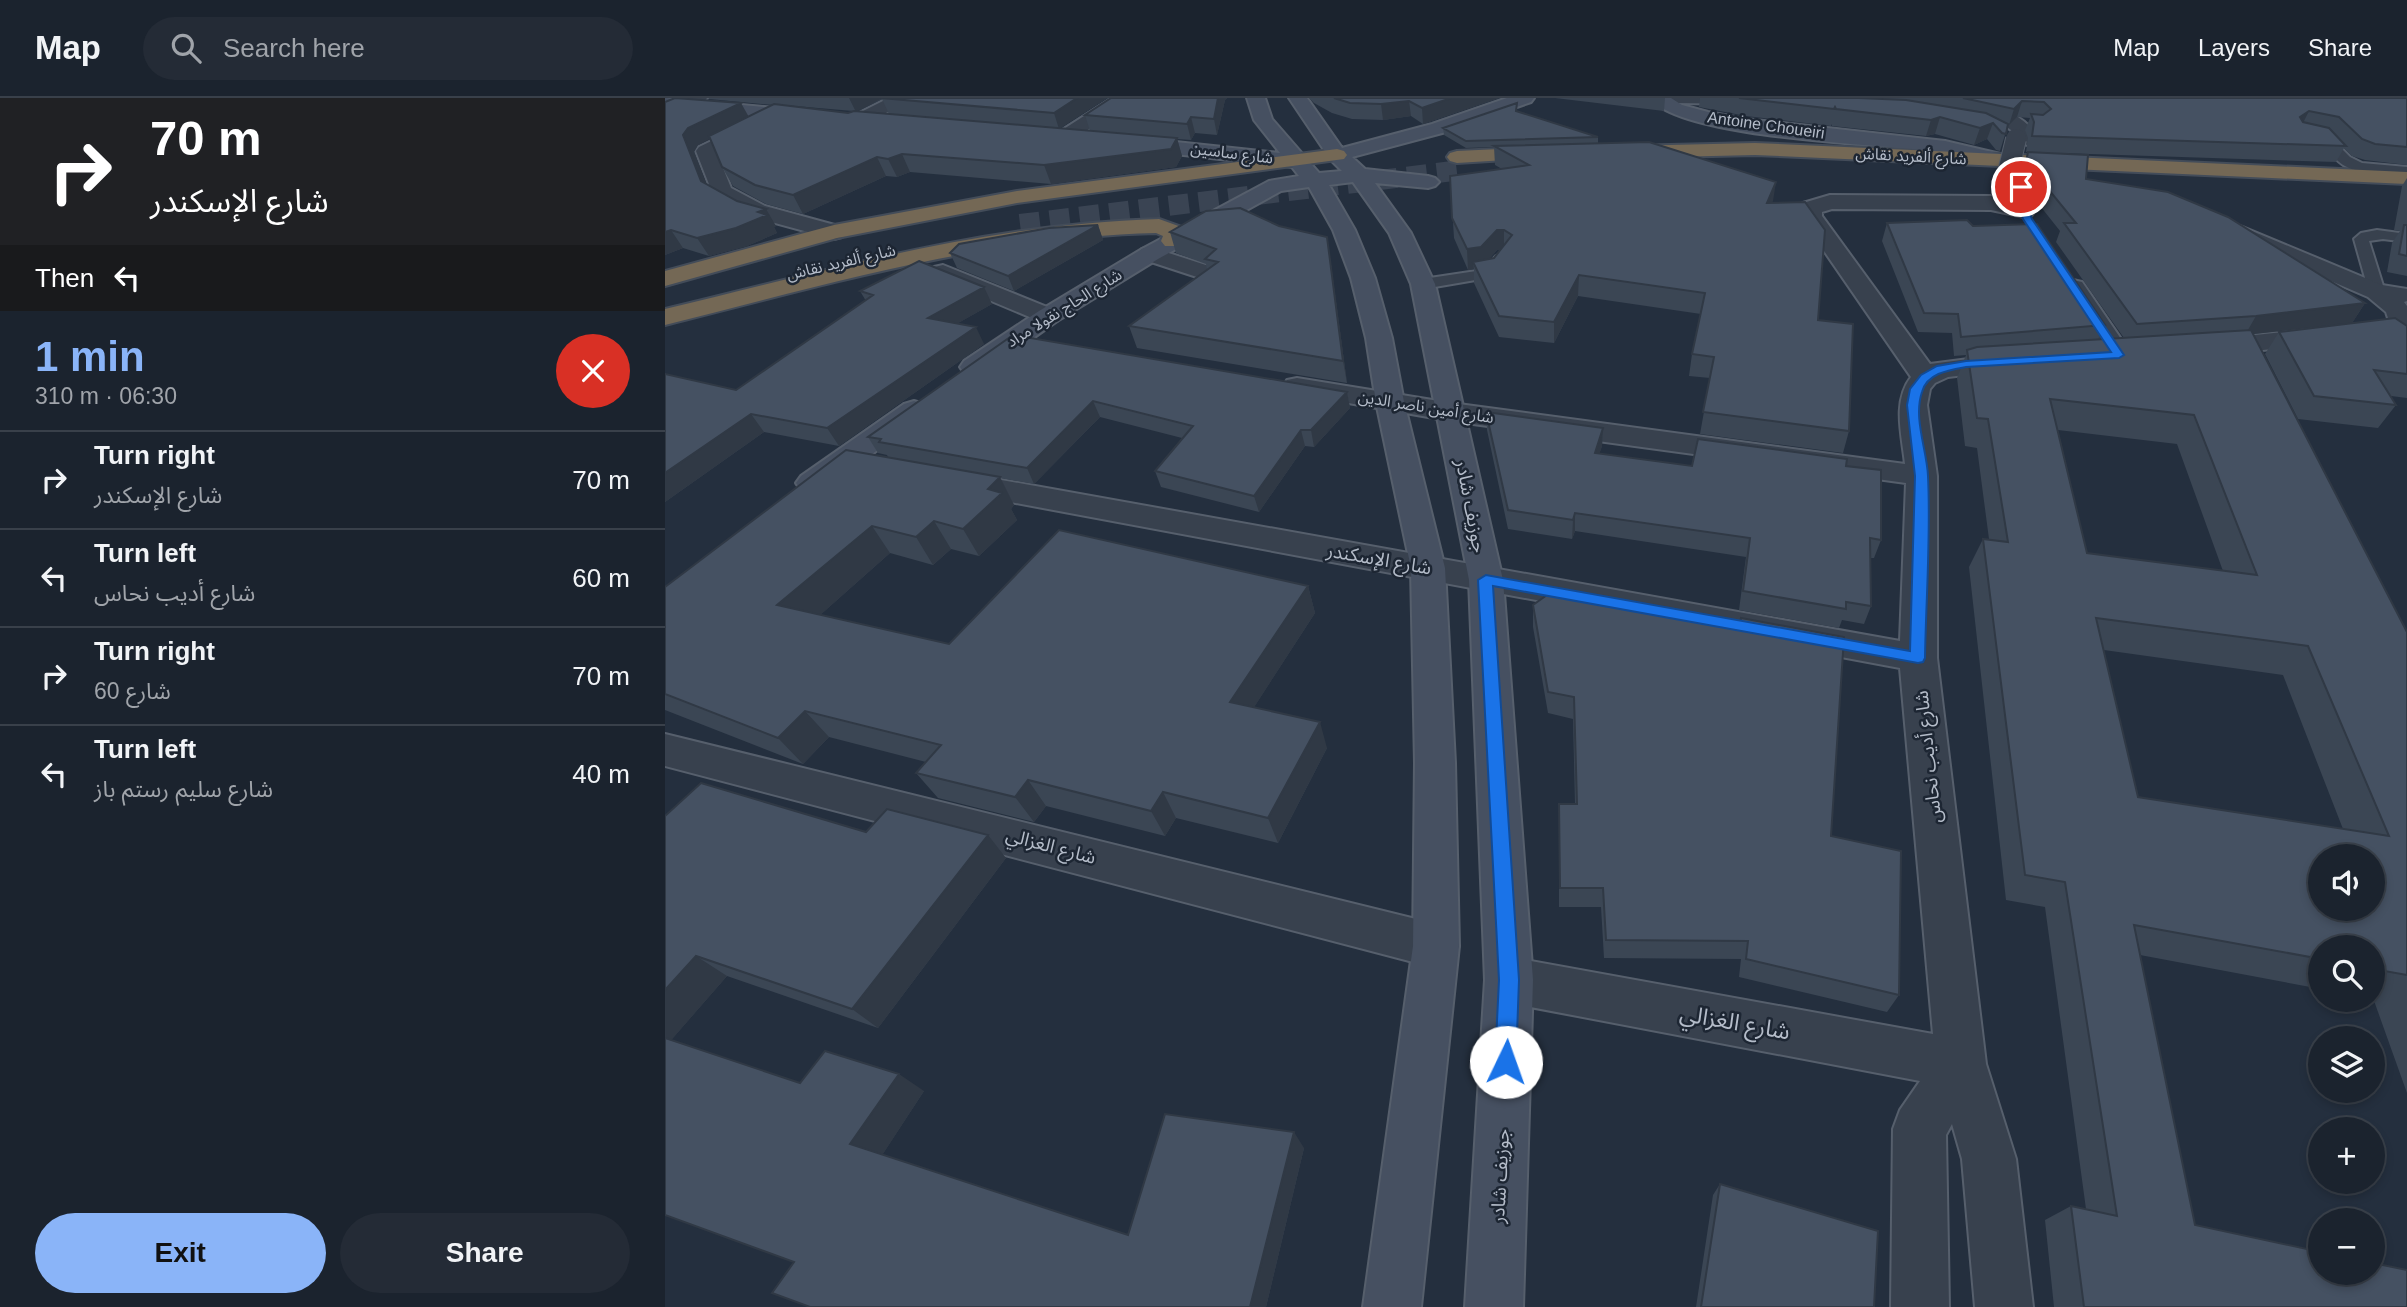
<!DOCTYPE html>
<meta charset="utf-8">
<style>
body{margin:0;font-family:Arial,"Noto Sans Arabic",sans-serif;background:#242b36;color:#f1f3f6;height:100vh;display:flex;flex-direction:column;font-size:26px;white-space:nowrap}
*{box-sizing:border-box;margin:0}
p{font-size:23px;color:#a0a4aa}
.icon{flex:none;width:38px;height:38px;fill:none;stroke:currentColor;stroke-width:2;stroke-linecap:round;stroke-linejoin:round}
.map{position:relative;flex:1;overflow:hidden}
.sheet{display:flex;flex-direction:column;background:#1b232e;width:665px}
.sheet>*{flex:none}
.hud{background:#202124;color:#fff;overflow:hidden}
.tools{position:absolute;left:1643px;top:746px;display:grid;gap:14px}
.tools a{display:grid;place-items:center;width:77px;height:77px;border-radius:50%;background:#1b232e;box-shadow:0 4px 10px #0003,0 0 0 2px #39404a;font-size:35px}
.pin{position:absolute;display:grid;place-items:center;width:60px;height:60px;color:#fff;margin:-30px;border:4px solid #fff;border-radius:50%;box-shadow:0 2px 7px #0007}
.me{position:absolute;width:77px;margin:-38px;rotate:3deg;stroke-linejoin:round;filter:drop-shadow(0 0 5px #0008)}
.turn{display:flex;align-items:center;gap:24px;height:147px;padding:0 35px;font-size:32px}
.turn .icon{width:91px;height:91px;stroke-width:2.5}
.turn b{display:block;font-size:49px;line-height:60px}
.then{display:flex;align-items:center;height:66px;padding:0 35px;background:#0003;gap:14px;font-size:26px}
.round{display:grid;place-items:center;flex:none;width:74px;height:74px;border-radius:37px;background:#242b36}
.head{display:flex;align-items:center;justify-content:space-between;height:119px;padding:0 35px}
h1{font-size:42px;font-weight:600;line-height:52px;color:#8ab4f8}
.cta{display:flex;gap:14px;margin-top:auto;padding:14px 35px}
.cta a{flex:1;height:80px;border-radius:42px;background:#8ab4f8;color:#111;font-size:28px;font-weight:600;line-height:80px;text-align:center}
.cta a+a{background:#242b36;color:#f1f3f6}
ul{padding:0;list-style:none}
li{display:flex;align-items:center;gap:21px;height:98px;padding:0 35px;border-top:2px solid #39404a}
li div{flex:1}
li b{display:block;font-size:26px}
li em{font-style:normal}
header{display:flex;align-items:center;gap:42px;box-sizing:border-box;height:98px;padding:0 35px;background:#1b232e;border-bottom:2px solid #39404a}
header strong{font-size:33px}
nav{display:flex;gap:38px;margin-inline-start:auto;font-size:24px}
.search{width:490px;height:63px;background:#242b36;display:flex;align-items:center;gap:18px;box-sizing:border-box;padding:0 24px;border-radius:38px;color:#a0a4aa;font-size:26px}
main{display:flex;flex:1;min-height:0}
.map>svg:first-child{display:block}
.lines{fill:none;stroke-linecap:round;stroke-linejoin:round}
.highway-tunnel{stroke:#3a4453;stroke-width:20;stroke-dasharray:20 10;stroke-linecap:butt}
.lane-casing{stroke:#565f6c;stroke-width:4}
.street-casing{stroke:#565f6c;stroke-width:4}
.secondary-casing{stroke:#565f6c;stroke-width:4}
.highway-casing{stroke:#434c59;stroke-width:4}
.lane{fill:#38414e;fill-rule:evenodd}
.street{fill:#38414e;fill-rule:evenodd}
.secondary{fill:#465061;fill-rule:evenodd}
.highway{fill:#746855;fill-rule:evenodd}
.street-bridge-casing{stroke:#565f6c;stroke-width:22;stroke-linecap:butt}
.street-bridge{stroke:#38414e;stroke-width:20}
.wall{fill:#3b4654;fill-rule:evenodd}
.shaded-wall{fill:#303945}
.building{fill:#455162;stroke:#303945;stroke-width:2;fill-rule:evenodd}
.route{fill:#1a73e8;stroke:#114b97;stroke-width:2}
.labels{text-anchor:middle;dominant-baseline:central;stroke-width:5;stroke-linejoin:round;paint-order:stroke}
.far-street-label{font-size:16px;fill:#b4bcc9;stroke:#1d2633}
.street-label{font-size:19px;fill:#b4bcc9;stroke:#1d2633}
.near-street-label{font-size:23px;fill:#b4bcc9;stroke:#1d2633}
</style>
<header>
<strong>Map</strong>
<div class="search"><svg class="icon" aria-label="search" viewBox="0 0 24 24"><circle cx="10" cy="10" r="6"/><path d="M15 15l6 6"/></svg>Search here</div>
<nav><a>Map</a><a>Layers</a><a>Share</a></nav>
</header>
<main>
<section class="sheet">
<div class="hud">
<div class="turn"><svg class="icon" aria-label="right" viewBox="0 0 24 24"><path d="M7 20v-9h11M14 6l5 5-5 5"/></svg><div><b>70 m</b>شارع الإسكندر</div></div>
<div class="then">Then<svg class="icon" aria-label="left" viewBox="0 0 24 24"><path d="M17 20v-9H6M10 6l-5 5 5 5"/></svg></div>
</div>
<div class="head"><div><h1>1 min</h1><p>310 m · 06:30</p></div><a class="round" style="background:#d93025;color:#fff"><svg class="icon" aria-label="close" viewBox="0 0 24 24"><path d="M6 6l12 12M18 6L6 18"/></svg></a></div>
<ul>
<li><svg class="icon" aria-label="right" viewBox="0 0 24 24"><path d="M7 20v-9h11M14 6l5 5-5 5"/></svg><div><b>Turn right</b><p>شارع الإسكندر</p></div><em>70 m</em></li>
<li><svg class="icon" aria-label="left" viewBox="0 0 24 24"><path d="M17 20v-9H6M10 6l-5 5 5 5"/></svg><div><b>Turn left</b><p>شارع أديب نحاس</p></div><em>60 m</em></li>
<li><svg class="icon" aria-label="right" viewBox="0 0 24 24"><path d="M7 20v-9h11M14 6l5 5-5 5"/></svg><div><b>Turn right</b><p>شارع 60</p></div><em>70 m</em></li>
<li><svg class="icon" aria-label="left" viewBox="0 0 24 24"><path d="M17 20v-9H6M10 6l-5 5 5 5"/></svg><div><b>Turn left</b><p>شارع سليم رستم باز</p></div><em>40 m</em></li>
</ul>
<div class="cta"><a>Exit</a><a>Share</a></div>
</section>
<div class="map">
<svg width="1742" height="1209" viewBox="0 0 1742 1209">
<rect width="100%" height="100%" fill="#242f3e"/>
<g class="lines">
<path class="highway-tunnel" d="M355,126L796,72"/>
<defs>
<path id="lane" d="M1649,35L1668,42L1685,59L1697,65L1742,69V77C1722,75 1699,78 1680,68C1666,60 1662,46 1645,42V36Z
M1712,132L1742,136V144L1718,141L1704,143L1720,194L1712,199L1704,194L1689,141L1696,135Z
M836,156L844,161L828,179L758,191L750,186L758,181L818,172L831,158Z"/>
<path id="street" d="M18,0H42L39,4L0,22V9Z
M224,0H247L198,28L191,30L181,24L184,20Z
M447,0H469L405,44H391L388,40L391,36Z
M998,0H1097L1098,1L1089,6L1007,5Z
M1267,0C1308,0 1351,5 1376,42L1366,48L1359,46C1339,17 1302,12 1270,4Z
M94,20L104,26L101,30L52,55L66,90L100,108L177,129L180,134L177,139L169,141L84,118L49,99L31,53L34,49Z
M1165,97L1326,98L1367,107L1370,112L1367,117L1359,119L1326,112L1167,111L1157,114V118L1265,266L1350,255L1360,257L1364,263L1360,269L1350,271L1283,279L1270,285L1265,291L1262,307L1272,378V560L1321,966L1351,1061L1368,1209H1310L1297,1061L1287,1026L1281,1037L1284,1209H1226L1228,1031L1235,1012L1255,983L844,905L827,898L820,882L827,866L844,859L1268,936L1235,570L292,394L281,391L276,384L281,377L292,374L1235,543L1241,385L786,323L632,296L622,294L618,288L622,282L632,280L786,305L1240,366C1237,337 1227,304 1246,279L1135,118L1138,105Z
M1568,125L1717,187L1742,191V203L1739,204L1742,208V236L1543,258L1534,256L1530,250L1534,244L1543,242L1724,223L1721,214L1703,199L1560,137L1557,132L1560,127Z
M485,149L547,169L550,174L547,179L538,181L477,161L473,156L477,151Z
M278,167L392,213L396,218L392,223L383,226L374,223L269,179L266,174L269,169Z
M1408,182L1417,184L1467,257L1463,263L1454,265L1445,263L1441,257L1396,189L1399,184Z
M0,636L771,826L787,833L794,848L787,863L771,870L0,668Z"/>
<path id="secondary" d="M0,0L142,13L151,19L142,25L0,11Z
M582,0H600L607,21L654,75L677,73L665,61L624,0H642L677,50L767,26L842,0H869L866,4L781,34L687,59L700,71L763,78L770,80L774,84L770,88L763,90L710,85L746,135L770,186L838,482L868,882L858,1209H800L820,882L804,482L746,186L724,135L688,84L664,87L690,132L710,180L727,240L739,304L780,470L790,665L794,848L756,1209H698L748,848L750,665L746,470L711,304L701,240L686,180L668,132L644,89L616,93L493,161L392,223L319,275L309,277L299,275L295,269L299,263L374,213L477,151L604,83L634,78L627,69L464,51L457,49L454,45L457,41L464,39L615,55L589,22Z
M985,0H1006L1017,7L1043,14L1081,21L1280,43L1344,58L1347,62L1344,66L1337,68C1311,62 1285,56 1259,52C1206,46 1014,39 985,0Z
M249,303L259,306L263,312L259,318L158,392L147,395L136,392L131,385L136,378L239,306Z"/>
<path id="highway" d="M1090,45L1742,74V86L1090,57L962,60L955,58L952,54L955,50L962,48Z
M880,49L887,51L890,55L887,59L792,65L785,63L782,59L785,55L792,53Z
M672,51L679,53L682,57L679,61L352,105L172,140L0,188V173L169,127L352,93Z
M494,121L519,130L522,135L516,148H500L496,143L498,138L491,135C322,139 163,186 0,227V211C167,171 321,126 494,121Z"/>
</defs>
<use href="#lane" class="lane-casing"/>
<use href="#street" class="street-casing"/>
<use href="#secondary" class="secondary-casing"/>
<use href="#highway" class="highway-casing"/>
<use href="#lane" class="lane"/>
<use href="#street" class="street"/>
<use href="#secondary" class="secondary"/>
<use href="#highway" class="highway"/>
<defs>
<path id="street-bridge" d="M1337,99L1351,41"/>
</defs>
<use href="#street-bridge" class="street-bridge-casing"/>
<use href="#street-bridge" class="street-bridge"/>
</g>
<path class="wall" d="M44,0H442L395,30L425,33L420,17L446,0H562L560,2L552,37L530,35L526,42L512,41L517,58L511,69L386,86L245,74L232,79L221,78L138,116L101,106L68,88L57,69L45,40L33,47L29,54L41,86L111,128L109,129L112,135L82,148L44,158L18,150L0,157V4L84,19L108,7L44,1ZM217,1L224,16L192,13ZM118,7L188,13L183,15Z
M644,0H834L758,26L746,18L718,22L687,21L667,15L649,5Z
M890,0H1000L999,13Z
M1035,0H1742V67L1700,62L1687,58L1679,50L1671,64L1394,55L1421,81L1700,205L1687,225L1588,236L1742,534V995L1708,900V849H1656V891L1475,857L1530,1127L1742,1209H1389L1380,1122L1406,1108L1421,1111L1380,809L1341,802L1304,469L1318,441H1324L1312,350L1300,348L1292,280L1301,257L1289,258L1287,235L1253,234L1217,143L1222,125L1308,128L1440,227L1433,241L1459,240L1391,144L1395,133L1372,104L1366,91L1360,89L1354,82L1363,54H1361L1363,40L1360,32L1365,20L1352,19L1343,27L1335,53L1331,52L1322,41L1309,47L1270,36L1261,38L1167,28L1166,26V28L1081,18L1034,9ZM1393,332L1512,346L1558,473L1422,455ZM1439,552L1618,577L1678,731L1473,699Z
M852,5V14L933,39V45L1107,105L1153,222L1184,333L1178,355L1035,336L1045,280L1024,278L1027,256L1036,216L913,198L889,245L834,239L809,185V171L803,172L789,140L785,78L837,71L830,67L829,49L801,50L779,37L778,30ZM832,152H836L829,160L824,161Z
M1742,80V178L1722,174L1727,145L1735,133L1729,132L1737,88Z
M433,127L438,142L349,193L292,170L285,155Z
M505,134L665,159L682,285L472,250L464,228L542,172L541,166L511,155Z
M195,193L327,206L293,225L319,246L174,348L99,334L0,404V276L71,292L201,203Z
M1742,228V300L1726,298L1731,307L1713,330L1633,321L1600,256L1614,234Z
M348,237L682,294L685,310L649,349L640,348L594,414L496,389L490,373L517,340L435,319L369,386L335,380L349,407L346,411L352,422L314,458L286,451L268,467L225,455L155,517L284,546L643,488L650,515L589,609L662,650L613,745L511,720L500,738L381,708L369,724L273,700L251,675L261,664L164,639L138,666L0,612V489L223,359L222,357L213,355L203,339Z
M821,314L938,330L937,348L934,356L1027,368H1181L1216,442L1209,460H1205L1206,508L1199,526L1177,522L1174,530L1074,512L1081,459L910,433L907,441L843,431L822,332Z
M868,507L1074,528L1076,520L1166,738L1234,897L1222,914L1074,879L1076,861L939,860L936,809H894V706H910L908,621L883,615L868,529Z
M0,718L201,734L341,760L213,930L62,878L6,942L135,985L259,993L217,1057L463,1137L639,1050L601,1209H145L129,1164L0,1117Z
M1055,1086L1209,1209H1031L1048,1097Z"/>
<path class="shaded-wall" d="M184,0H218L191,14Z
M412,0H442L394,31L389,15Z
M553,0H562L560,2L552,37L549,21Z
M786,0H834L758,26L757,10Z
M744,3L746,18L718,22L716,6Z
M1357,3L1352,19L1344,27L1349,11Z
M76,5L85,21L33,47L29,54L47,100L36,83L18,37L23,30Z
M1644,13L1636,29L1635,19Z
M526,19L530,35L526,42L522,26Z
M1275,19L1270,36L1261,38L1266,22Z
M1328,25L1322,41L1309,47L1315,30Z
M512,40L517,58L511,69L386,86L379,67Z
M237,56L245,74L232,79L223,61Z
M212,59L221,78L138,116L128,97Z
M1111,84L1108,103L1099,124L1102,105Z
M101,111L111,128L109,129L112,135L82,148L44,158L32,140Z
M433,127L438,142L349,193L343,178Z
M6,132L18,150L0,157V134Z
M832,132H839V152H832L817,170L808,164L809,171L803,172L802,151Z
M662,139L665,159L682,285L678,263Z
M914,177L913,198L889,245V224Z
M319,189L327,206L272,237L263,220Z
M1700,205L1687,225L1580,237L1591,218Z
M311,229L319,246L174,348L162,330Z
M682,294L685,310L649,349L646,332Z
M428,303L435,319L369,386L362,370Z
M86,316L99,334L0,404V375Z
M938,330L937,348L929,373L930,355Z
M636,332L640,348L594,414L589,398Z
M335,379L349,407L346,411L352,422L314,458L298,431L323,391Z
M910,415V433L907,441L908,422Z
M269,423L286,451L268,467L251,439Z
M207,428L225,455L135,535L112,507Z
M643,488L650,515L575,631L565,604Z
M140,613L164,639L138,666L113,640Z
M655,624L662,650L613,745L603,720Z
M363,682L381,708L369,724L350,699Z
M498,694L511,720L500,738L486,713Z
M323,737L341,760L213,930L187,911Z
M31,858L62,878L2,947L0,946V892Z
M234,976L259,993L214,1062L185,1046Z
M629,1034L639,1050L601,1209H585Z"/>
<path class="building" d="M10,0L76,5L23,30L18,37L36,83L72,103L101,111L93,114L102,117L71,130L32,140L6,132L0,134V4Z
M216,0H412L389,15Z
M446,0H553L549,21L526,19L522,26L420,17Z
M669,0H786L757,10L744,3L716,6L685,5Z
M1074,0H1194L1241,2L1321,15L1343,26L1341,36L1337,35L1328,25L1315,30L1275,19L1266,22L1171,11L1170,9L1169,11Z
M1298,0H1742V49L1710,46L1697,41L1674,19L1644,13L1635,19L1638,24L1664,30L1681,48L1367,38L1369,24L1366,16L1378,17L1386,11L1379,4L1357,3L1349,11Z
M852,5L851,13L933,39L801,43L778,30Z
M109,6L183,15L189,13L512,40L506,51L379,67L237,56L223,61L212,59L128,97L90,87L57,69L44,38Z
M984,44L1111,84L1102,105L1140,104L1160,132L1153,222L1188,226L1184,333L1038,314L1049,259L1027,256L1040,195L914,177L889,224L834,218L808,164L829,160L847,137L839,132H832L816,149L802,151L787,120L785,78L864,67L829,48Z
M1363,54L1423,57L1421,81L1503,94L1563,119L1700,205L1591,218L1472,226L1399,125H1411L1379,86L1373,73L1366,71L1361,64Z
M575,110L614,128L662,139L678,263L464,228L553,164L540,161L551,151L505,134L541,113Z
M1302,122L1308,128L1372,126L1440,227L1296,239L1293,216L1259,215L1222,125Z
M433,127L343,178L285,155L294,146L384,130Z
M1739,127H1742V158L1734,156Z
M254,163L319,189L263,220L311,229L162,330L86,316L0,375V276L71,292L208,197L195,193Z
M1730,220L1742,228V276L1709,272L1731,307L1649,298L1614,234Z
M1586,232L1742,534V877L1708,871V849H1656V861L1469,827L1530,1127L1656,1154V1174H1708V1165L1742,1172V1209H1419L1406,1108L1452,1118L1400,784L1360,777L1318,441L1343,444L1323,321L1312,320L1302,252L1312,249ZM1385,301L1529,317L1592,477L1422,455ZM1431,520L1643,548L1724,738L1473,699ZM1656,758H1708V810H1656Z
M348,237L682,294L646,332H636L589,398L490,373L528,328L428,303L362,370L214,344L216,341L203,339Z
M821,314L938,330L930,355L1027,368L1033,341L1182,361L1181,368L1216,372V442L1205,440L1206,508L1181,504V511L1078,493L1085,440L910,415L908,422L843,412Z
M181,352L335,379L323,391L337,395L298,431L269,423L251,439L207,428L112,507L284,546L394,432L643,488L565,604L655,624L603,720L498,694L486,713L363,682L350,699L251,675L276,647L140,613L113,640L0,596V489Z
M889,492L1075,528L1076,520L1179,539L1166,738L1236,753L1234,897L1081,861L1083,843L941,842L938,790H895L894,706H912L909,599L883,594L868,507Z
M36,685L201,734L222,711L323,737L187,911L31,858L0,892V718Z
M0,940L135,985L160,953L234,976L185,1046L463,1137L500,1016L629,1034L585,1209H145L107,1195L129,1164L0,1117Z
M1055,1086L1213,1133L1209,1209H1036Z"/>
<path class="route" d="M1353,87L1361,89V104L1367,121L1459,257L1454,260L1301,269C1284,272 1262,275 1257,294C1248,320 1262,352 1263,378C1266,438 1261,500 1260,560L1258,564L1253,565L828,488L854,882L851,964L848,971L841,975L833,971L830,964L834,882L813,482L821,477L1245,553L1250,378L1242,307L1245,291L1256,277L1272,268L1301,263L1446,254L1358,121L1352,104Z"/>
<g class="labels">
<g class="far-street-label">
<text transform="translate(1101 27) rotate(8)">Antoine Choueiri</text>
<text transform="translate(567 55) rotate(7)">شارع ساسين</text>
<text transform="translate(1246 58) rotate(3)">شارع ألفريد نقاش</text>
<text transform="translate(176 164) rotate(-13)">شارع ألفريد نقاش</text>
<text transform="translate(399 210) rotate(-32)">شارع الحاج نقولا مراد</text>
<text transform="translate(761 309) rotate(9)">شارع أمين ناصر الدين</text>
</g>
<g class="street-label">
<text transform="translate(806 408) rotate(79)">جوزيف شادر</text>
<text transform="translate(714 461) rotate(10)">شارع الإسكندر</text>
<text transform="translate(1263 659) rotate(-96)">شارع أديب نحاس</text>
<text transform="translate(386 748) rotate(15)">شارع الغزالي</text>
<text transform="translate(835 1078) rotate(-87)">جوزيف شادر</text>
</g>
<g class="near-street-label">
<text transform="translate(1070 924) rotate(10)">شارع الغزالي</text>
</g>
</g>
</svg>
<div class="tools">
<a><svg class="icon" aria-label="sound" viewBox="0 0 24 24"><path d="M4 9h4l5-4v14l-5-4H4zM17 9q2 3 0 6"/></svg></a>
<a><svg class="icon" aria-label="search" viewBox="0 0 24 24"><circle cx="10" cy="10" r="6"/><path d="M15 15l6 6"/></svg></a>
<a><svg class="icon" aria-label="layers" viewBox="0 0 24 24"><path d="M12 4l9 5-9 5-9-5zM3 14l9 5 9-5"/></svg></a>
<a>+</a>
<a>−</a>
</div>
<div class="pin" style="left:1356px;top:89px;background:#d93025"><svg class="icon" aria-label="arrive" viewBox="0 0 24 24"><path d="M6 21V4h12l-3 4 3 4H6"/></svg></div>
<svg class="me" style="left:841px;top:964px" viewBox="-20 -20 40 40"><circle r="19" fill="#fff"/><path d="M0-13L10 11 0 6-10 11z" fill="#1a73e8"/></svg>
</div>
</main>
